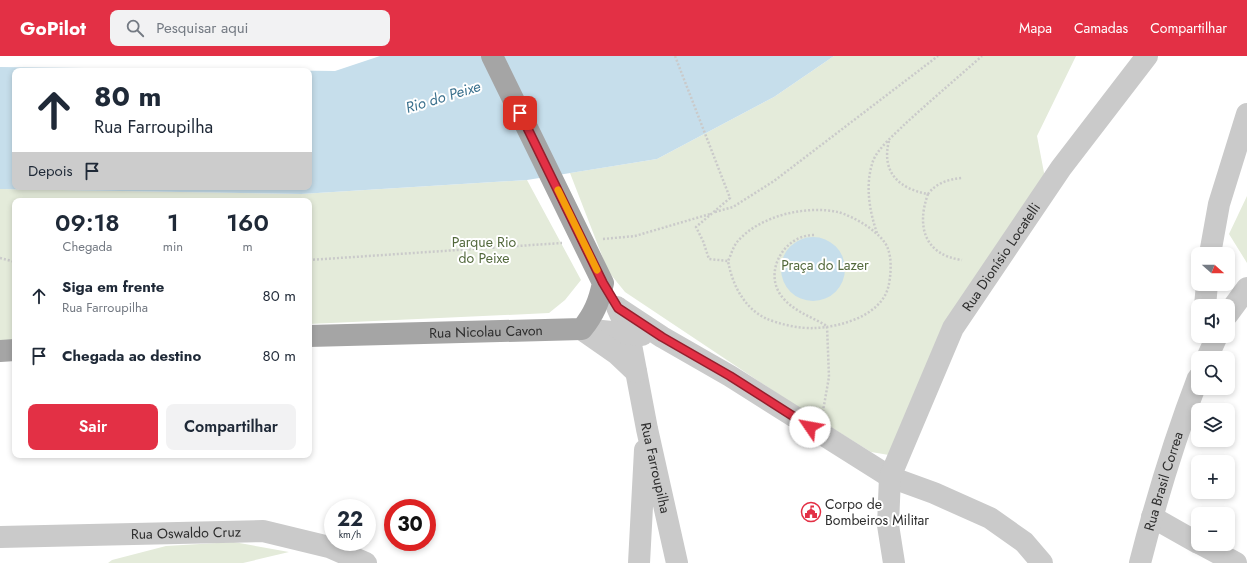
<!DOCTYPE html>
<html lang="pt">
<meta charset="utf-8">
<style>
body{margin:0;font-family:Jost,sans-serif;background:#f2f2f3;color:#1f2937;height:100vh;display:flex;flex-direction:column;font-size:15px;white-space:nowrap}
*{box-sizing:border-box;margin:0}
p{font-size:13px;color:#747a83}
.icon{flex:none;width:22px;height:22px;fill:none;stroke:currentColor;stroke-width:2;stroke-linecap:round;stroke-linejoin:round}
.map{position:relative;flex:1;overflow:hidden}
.sheet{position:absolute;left:12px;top:142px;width:300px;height:260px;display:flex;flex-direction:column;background:#fff;border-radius:8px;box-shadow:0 2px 6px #0003}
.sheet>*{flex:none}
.guide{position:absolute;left:12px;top:12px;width:300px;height:122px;border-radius:8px;box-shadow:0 2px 6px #0003;background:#fff;color:#1f2937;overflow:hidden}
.needle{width:26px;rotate:111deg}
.controls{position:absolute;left:1191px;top:191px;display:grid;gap:8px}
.controls a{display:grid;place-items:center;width:44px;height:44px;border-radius:8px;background:#fff;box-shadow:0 2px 6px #0003;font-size:20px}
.speed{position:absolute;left:324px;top:443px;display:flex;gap:8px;font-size:20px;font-weight:700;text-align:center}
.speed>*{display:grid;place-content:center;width:52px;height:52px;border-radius:50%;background:#fff;box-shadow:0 2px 6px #0003;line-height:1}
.speed small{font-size:10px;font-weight:400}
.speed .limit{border:6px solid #d22;background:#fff;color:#111}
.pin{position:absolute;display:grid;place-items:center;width:34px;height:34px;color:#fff;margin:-17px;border-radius:8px;box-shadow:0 2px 6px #0006}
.me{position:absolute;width:44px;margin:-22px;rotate:303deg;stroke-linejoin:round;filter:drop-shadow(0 0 3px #0008)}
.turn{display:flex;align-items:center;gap:14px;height:84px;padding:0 16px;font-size:18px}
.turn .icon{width:52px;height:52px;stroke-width:2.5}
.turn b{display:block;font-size:28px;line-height:34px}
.then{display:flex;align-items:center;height:38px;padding:0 16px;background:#0003;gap:8px;font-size:15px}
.eta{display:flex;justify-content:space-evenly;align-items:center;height:68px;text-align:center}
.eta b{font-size:24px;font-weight:600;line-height:28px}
.button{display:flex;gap:8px;margin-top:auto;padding:8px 16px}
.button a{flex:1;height:46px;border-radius:8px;background:#e33045;color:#fff;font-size:16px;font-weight:600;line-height:46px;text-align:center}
.button a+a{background:#f2f2f3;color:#1f2937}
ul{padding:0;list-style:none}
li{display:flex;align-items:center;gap:12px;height:60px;padding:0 16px}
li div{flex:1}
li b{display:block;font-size:15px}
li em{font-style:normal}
header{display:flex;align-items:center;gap:24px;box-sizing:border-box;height:56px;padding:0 20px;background:#e33045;color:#fff}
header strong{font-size:19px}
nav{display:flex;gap:22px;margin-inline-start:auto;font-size:14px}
.search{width:280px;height:36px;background:#f2f2f3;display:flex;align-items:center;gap:10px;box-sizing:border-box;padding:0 14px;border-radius:8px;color:#747a83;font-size:15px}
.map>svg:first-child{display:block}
.green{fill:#e4ebda}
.water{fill:#c6deeb;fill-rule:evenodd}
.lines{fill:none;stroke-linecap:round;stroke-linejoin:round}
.path{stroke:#cacaca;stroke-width:2.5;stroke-dasharray:2 2;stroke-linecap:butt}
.minor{stroke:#cacaca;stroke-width:22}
.major{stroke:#a5a5a5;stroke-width:22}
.route-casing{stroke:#941f2d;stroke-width:10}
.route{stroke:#e33045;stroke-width:7}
.slow{stroke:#f59e0b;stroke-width:7}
.labels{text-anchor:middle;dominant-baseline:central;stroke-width:4;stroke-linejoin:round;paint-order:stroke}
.park-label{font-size:14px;fill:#52683b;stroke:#fff}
.street-label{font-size:14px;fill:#2d2d2d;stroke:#fff}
.poi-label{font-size:14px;fill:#2d2d2d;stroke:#fff;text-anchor:start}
.water-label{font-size:15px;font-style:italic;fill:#3c728e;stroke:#fff}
</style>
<header>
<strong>GoPilot</strong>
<div class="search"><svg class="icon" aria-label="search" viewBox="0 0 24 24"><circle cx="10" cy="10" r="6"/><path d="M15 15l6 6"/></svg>Pesquisar aqui</div>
<nav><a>Mapa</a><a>Camadas</a><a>Compartilhar</a></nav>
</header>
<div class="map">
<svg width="1247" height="507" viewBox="0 0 1247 507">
<rect width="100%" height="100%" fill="#fff"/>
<path class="green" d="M834,0H1076L1037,80L1045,122L889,399L871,396L787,344L625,236L608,215L570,117L657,103L774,41Z
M527,124L581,224L565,244L549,257L309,268V145H15V287L0,288V133L301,138Z
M1247,140V207L1229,178Z
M234,486L289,496L243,507H108L112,504L166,490Z"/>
<path class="water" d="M380,0H834L774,41L657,103L527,124L301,138L0,133V11L335,15ZM15,15H309V131H15Z
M781 213a32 32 0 1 1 64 0a32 32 0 1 1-64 0Z"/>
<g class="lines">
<path class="path" d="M675,0L730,142L696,171L703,185L709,203L728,205C732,227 743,251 765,262C778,268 800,273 815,272C840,271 880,260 888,232C891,221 892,203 888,193C883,177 853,160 838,156C805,149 759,160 737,186C733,191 731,199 728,205
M889,85C881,116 899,133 928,138C936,127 949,123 962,122
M928,138C916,171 925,199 962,204
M715,156L733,151L774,125L938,0
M877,177C869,154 865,128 873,105C878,92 895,78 905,68C930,45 956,23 982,0
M814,179C783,179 762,218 783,242C795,256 812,261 827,270L829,321L823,355
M603,183L635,180L710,158
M0,202L15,206
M309,204L562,187"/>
<g class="minor">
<path d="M1210,198L1219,148L1247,58"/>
<path d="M1205,250L1207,228"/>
<path id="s1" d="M617,251L629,278L647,373L677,507"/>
<path d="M618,252L662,281L730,320L890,421L934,437L990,462L1024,486L1042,507"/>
<path d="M1228,258L1247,232"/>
<path d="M582,273L642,279"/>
<path d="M584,275L617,298L636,316"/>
<path d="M1207,302L1217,280"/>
<path d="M1152,461L1198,487"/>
<path id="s2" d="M0,481L263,475L329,491L366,507"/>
<path d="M1201,488L1236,507"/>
<path d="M639,507L645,394"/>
<path id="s3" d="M894,507L888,469L890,421L953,272L1061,112L1147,0"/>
<path id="s4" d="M1140,507C1156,444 1175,382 1198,322"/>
</g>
<g class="major">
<path id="s5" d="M309,280L582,273C594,258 599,246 603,227L492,0"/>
<path d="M0,295L15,294"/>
</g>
</g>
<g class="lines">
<defs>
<path id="route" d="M520,57L603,227L618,252L662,281L730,320L810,371"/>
</defs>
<use href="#route" class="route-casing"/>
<use href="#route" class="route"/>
<path class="slow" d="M558,134L597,214"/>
</g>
<defs>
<symbol id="civic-ring" viewBox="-11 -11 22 22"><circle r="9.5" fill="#fff" stroke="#e33045" stroke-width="1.5"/><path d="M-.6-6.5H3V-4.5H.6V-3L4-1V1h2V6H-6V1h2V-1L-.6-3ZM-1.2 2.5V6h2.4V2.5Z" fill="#e33045"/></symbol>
</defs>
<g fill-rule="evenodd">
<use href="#civic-ring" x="800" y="445" width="22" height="22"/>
</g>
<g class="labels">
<g class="park-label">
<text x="484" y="186">Parque Rio<tspan x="484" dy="16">do Peixe</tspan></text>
<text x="825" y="209">Praça do Lazer</text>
</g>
<g class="street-label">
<text stroke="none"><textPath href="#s3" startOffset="334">Rua Dionísio Locatelli</textPath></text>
<text stroke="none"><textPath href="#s5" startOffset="177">Rua Nicolau Cavon</textPath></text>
<text stroke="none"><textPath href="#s1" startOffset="166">Rua Farroupilha</textPath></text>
<text stroke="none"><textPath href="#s4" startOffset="85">Rua Brasil Correa</textPath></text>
<text stroke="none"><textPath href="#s2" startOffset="186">Rua Oswaldo Cruz</textPath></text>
</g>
<g class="poi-label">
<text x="825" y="448">Corpo de<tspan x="825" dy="16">Bombeiros Militar</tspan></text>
</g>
<g class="water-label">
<text transform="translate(443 41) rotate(-17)">Rio do Peixe</text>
</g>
</g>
</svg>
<div class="controls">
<a><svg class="needle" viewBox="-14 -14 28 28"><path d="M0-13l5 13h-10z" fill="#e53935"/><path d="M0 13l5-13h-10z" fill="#747a83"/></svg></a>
<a><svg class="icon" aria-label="sound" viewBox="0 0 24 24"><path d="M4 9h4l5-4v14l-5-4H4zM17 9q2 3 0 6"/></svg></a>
<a><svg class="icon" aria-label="search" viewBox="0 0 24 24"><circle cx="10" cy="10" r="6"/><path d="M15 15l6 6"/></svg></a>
<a><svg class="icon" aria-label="layers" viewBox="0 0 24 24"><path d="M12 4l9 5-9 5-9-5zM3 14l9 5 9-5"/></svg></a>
<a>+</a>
<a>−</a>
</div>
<div class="speed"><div>22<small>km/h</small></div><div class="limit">30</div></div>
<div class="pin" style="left:520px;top:57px;background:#d93025"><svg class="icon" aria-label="arrive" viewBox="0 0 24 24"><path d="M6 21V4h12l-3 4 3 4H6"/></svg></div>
<svg class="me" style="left:810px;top:371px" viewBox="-20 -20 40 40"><circle r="19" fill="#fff"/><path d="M0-13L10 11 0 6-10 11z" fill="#e33045"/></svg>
<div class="guide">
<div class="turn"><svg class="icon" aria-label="ahead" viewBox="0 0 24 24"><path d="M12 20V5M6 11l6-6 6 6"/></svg><div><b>80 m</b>Rua Farroupilha</div></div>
<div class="then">Depois<svg class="icon" aria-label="arrive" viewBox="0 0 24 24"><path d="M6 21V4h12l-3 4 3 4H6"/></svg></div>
</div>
<section class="sheet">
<div class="eta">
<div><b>09:18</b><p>Chegada</p></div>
<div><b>1</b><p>min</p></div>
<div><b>160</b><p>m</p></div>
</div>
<ul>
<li><svg class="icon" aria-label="ahead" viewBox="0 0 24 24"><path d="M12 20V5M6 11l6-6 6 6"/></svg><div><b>Siga em frente</b><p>Rua Farroupilha</p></div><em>80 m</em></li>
<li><svg class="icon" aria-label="arrive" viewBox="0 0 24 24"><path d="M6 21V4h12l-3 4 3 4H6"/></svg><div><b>Chegada ao destino</b></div><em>80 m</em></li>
</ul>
<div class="button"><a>Sair</a><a>Compartilhar</a></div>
</section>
</div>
